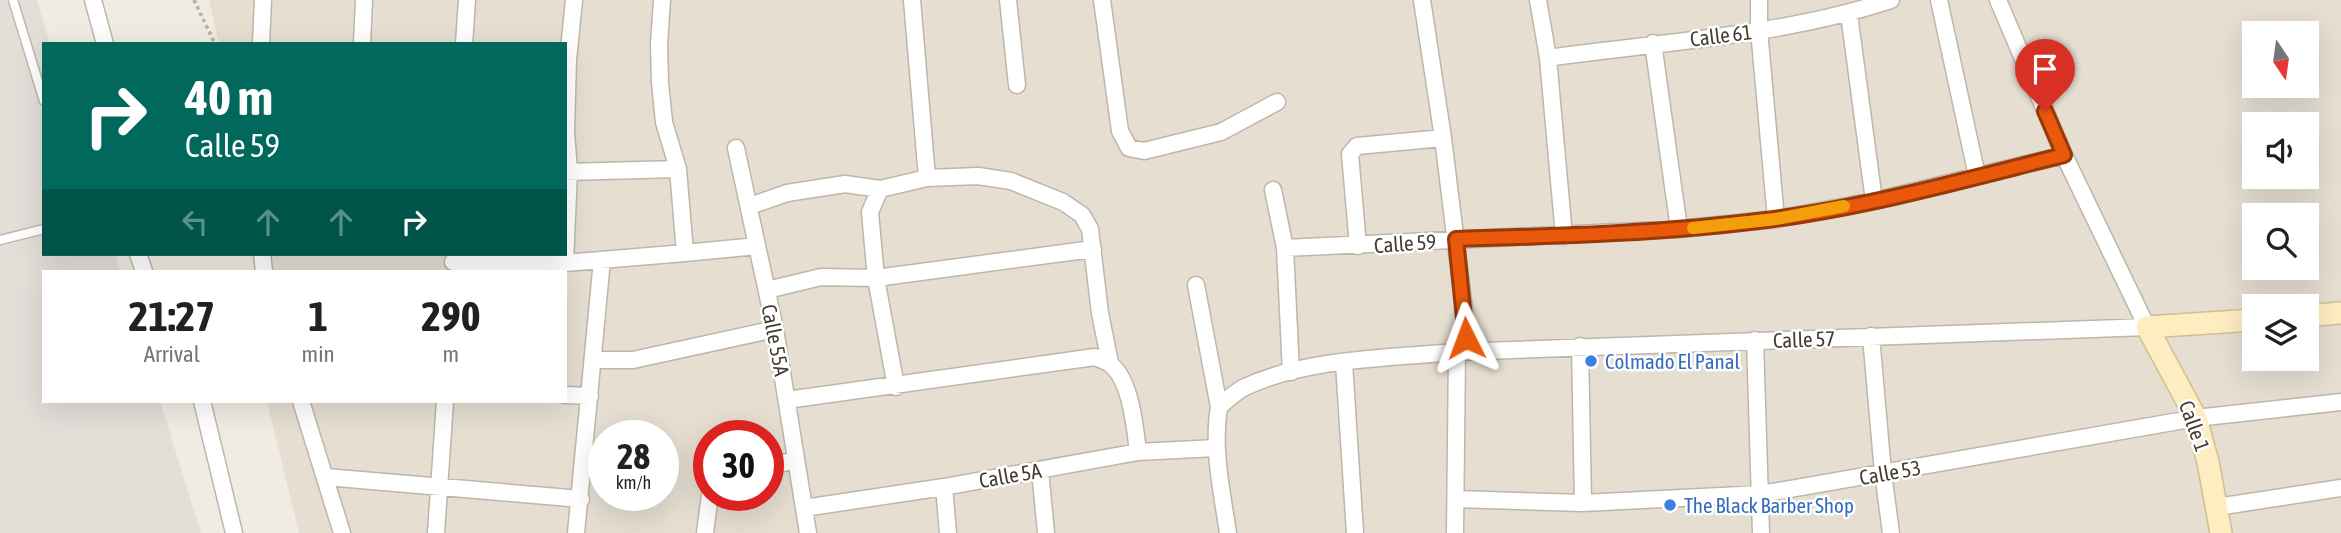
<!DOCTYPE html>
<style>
body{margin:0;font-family:"Asap Condensed",sans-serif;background:#f2f2f2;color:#202124;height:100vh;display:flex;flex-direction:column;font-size:26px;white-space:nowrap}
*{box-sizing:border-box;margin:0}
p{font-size:23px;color:#757577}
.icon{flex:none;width:38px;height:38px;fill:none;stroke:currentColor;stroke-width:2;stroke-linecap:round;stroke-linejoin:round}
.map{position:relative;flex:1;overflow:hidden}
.details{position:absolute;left:42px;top:270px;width:525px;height:133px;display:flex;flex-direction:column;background:#fff;border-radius:0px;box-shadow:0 7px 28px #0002}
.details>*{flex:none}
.guide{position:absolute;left:42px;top:42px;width:525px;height:214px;border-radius:0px;box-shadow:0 7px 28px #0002;background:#00695c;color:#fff;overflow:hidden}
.needle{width:46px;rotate:167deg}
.fabs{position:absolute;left:2242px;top:21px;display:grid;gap:14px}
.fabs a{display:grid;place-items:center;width:77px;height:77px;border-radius:0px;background:#fff;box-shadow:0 7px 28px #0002;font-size:35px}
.speed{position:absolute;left:588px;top:420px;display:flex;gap:14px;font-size:35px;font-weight:700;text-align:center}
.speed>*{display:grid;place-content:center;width:91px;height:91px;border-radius:50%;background:#fff;box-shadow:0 7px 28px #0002;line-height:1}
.speed small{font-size:18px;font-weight:400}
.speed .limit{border:10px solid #d22;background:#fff;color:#111}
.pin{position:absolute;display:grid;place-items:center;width:60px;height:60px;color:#fff;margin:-72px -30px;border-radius:50% 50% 50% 0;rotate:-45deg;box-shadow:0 0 7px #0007}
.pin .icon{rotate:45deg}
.me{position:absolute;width:77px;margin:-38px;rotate:357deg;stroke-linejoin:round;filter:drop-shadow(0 0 5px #0008)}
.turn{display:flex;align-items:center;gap:24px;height:147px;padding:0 28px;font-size:32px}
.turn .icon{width:91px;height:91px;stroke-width:2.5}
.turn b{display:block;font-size:49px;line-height:60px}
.lanes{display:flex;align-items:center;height:66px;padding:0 28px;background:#0003;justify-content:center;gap:35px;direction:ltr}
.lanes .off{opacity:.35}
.eta{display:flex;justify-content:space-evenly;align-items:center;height:119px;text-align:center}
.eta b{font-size:42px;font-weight:700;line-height:49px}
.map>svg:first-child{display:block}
.residential{fill:#e5ded1;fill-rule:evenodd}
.industrial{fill:#e3ded8}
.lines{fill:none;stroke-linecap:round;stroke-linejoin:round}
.lane-casing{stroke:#bfb6a9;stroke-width:11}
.street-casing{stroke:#bfb6a9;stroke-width:19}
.secondary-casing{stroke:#d1be93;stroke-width:24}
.path{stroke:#beaf97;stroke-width:3.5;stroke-dasharray:3.5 3.5;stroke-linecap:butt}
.lane{stroke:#fff;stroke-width:8}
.street{stroke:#fff;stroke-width:16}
.secondary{stroke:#feedc0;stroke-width:21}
.route-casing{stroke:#983908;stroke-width:18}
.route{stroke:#ea580c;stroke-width:12}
.slow{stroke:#f59e0b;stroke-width:12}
.shop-dot{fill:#3f7fe0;stroke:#fff;stroke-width:2.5}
.labels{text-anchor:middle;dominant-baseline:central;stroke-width:5;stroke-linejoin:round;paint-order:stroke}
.street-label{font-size:21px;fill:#433c33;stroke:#fff}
.shop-label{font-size:21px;fill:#366cbe;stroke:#fff;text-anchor:start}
</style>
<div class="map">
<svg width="2341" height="533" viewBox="0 0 2341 533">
<rect width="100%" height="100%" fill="#f1ece3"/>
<path class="residential" d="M209,0H2341V533H299L267,401H565V271H255L253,254H565V44H219ZM2254,33H2306V86H2254ZM2254,124H2306V177H2254ZM2254,215H2306V268H2254ZM2254,306H2306V359H2254ZM604,436H663V495H604ZM709,436H768V495H709Z"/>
<path class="industrial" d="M0,0H37L50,44H44V254H115L120,271H44V401H160L201,533H0Z"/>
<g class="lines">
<defs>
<path id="lane" d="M13,0L44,101
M0,240L44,229"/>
<path id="street" d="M93,0L105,44
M1008,0L1017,85
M1102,0L1120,131L1129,148L1144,151L1221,132L1277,102
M1422,0L1443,138L1467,333L1457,352L1455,533
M1538,0L1548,58L1564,236
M1759,0V30L1776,219
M1939,0L1977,176
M1849,14L1874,201
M1653,43L1679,229
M261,44L263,0
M362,44L364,0
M464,44L467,0
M1548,58C1661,42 1782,36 1891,0
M736,148L775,329L808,533
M565,172L678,169
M927,178L978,176L1011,181L1063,202L1082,215L1090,229L1100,313L1110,363
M1273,190L1285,248L1291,372
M750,206L787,193L845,184L880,189
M1358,246L1350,154L1357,146L1443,138
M1285,248L1679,229L1776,219L1874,201L2064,155
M685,253L757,246
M138,254L144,271
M262,254L264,271
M453,262L565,263L685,253L678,169L664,122L660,83L659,44L662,0
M565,263L569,171L566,132L568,60L574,0
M1196,285L1219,407C1212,448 1222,492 1228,533
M767,290L821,277L876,278L1093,249
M1871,336L1883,473L1891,533
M1755,340L1761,533
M1580,346L1583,503
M594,360H633L775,329
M1344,363L1355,533
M896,387L876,278L870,212L880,189L927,178L912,0
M565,395L590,396
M787,400L1095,357C1099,359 1106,361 1110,364C1131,380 1135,427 1138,452
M202,401L234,533
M301,401L342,533
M1219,407C1227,400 1235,392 1245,387C1307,358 1390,358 1457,352L2147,327L2064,155L1998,0
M768,465L795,461
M1040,470L1046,533
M326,477L581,499
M944,487L948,533
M1456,499L1583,503L1761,494L2196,418L2341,402
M2217,507L2341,488
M804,508L944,487L1138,452L1216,448
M436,533L445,401
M576,533L602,260
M705,533L710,495"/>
<path id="secondary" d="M2306,316L2341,313
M2221,533L2208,462L2196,418L2147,327L2254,320"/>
</defs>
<use href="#lane" class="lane-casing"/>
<use href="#street" class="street-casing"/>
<use href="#secondary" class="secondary-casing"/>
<path class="path" d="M194,0L215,44"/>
<use href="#lane" class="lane"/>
<use href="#street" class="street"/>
<use href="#secondary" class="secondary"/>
</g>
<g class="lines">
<defs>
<path id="route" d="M1466,338L1456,239C1562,236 1668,233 1774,219C1871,206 1968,179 2064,155L2045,111"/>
</defs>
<use href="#route" class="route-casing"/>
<use href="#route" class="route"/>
<path class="slow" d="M1693,228L1776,219L1844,206"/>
</g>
<g class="shop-dot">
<circle cx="1591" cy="361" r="7"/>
<circle cx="1670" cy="505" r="7"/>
</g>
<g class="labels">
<g class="street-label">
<text transform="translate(1721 35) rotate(-7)">Calle 61</text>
<text transform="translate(1405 243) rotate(-4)">Calle 59</text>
<text transform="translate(1804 339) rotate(-2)">Calle 57</text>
<text transform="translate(776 340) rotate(79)">Calle 55A</text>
<text transform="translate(2195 426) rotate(70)">Calle 1</text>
<text transform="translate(1890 472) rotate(-10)">Calle 53</text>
<text transform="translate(1010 475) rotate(-10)">Calle 5A</text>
</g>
<g class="shop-label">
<text x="1605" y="361">Colmado El Panal</text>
<text x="1684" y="505">The Black Barber Shop</text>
</g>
</g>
</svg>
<div class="fabs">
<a><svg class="needle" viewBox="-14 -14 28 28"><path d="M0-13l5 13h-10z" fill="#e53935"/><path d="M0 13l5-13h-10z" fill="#757577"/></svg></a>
<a><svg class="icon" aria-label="sound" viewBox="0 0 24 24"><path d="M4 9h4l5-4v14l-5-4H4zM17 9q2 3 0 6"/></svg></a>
<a><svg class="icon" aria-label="search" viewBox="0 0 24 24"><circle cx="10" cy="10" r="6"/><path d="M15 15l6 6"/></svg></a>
<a><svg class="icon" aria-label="layers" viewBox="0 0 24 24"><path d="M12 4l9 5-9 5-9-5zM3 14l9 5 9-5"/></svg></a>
</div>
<div class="speed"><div>28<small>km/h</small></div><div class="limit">30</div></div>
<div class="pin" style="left:2045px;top:111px;background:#d93025"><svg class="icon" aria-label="arrive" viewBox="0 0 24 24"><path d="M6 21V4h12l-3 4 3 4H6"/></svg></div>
<svg class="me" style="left:1466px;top:338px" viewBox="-20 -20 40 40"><path d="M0-17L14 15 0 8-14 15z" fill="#ea580c" stroke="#fff" stroke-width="4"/></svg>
<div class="guide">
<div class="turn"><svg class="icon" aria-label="right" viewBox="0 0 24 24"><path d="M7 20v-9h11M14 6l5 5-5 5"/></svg><div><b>40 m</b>Calle 59</div></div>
<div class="lanes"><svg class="icon off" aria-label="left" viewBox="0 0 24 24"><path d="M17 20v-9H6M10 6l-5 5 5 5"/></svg><svg class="icon off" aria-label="ahead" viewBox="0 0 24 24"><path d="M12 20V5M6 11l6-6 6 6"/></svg><svg class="icon off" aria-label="ahead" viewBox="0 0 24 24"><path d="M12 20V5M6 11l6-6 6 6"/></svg><svg class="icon" aria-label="right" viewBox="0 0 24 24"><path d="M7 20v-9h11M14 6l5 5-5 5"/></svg></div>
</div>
<section class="details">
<div class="eta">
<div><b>21:27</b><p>Arrival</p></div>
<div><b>1</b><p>min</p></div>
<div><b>290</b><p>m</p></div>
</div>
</section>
</div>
